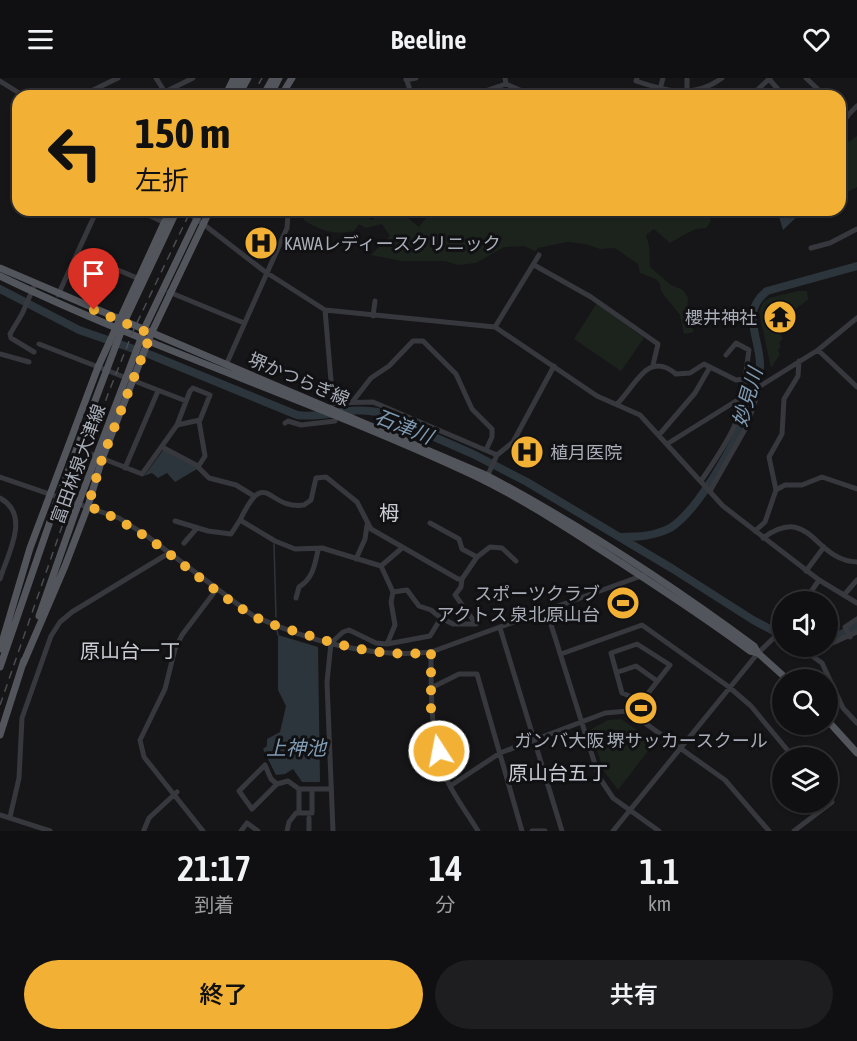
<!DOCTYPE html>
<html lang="ja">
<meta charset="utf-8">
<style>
body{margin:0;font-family:"Asap Condensed","Noto Sans JP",sans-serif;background:#1e1e20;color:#f1f3f6;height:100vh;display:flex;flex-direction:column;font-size:22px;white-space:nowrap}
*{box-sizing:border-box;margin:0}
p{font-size:20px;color:#9c9d9f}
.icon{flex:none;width:33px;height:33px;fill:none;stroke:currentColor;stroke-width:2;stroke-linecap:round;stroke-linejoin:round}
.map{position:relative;height:753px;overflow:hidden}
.drawer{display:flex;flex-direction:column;background:#101012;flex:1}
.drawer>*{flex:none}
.guide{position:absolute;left:12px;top:12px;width:834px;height:126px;border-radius:18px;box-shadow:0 2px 4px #0004,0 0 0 2px #303032;background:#f2b134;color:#111;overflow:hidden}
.buttons{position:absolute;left:772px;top:513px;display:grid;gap:12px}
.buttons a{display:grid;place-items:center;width:66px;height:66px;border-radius:50%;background:#101012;box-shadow:0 2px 4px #0004,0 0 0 2px #303032;font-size:30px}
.pin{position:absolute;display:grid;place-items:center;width:51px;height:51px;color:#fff;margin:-62px -26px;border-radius:50% 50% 50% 0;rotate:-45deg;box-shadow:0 0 6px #0007}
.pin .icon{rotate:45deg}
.me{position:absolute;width:66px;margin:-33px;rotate:349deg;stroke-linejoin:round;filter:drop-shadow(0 0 4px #0008)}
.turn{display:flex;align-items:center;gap:21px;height:126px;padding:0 24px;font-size:27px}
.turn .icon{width:78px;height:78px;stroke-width:2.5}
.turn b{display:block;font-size:42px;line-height:51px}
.eta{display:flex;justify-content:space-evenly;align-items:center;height:102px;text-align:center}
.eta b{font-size:36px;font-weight:600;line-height:42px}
.cta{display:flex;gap:12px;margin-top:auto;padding:12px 24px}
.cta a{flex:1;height:69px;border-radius:36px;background:#f2b134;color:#111;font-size:24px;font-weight:600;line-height:69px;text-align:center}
.cta a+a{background:#1e1e20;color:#f1f3f6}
header{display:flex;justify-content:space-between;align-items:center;height:78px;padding:0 24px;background:#101012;font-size:27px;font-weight:600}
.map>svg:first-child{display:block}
.green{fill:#1c231d}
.water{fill:#2c353c}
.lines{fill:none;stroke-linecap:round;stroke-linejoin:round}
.stream{stroke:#2c353c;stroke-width:1.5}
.river{stroke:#2c353c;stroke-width:8}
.minor{stroke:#37383d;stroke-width:5}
.major{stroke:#53555c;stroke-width:7}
.rail{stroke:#4a4c52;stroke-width:1.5;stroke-dasharray:8 6;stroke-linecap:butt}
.major-bridge{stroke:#53555c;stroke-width:7}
.route{stroke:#f2b134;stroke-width:10;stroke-dasharray:0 18}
.labels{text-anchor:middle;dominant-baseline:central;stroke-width:6;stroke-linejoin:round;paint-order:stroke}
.poi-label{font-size:18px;fill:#a8adb8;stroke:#111113;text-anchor:start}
.street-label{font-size:18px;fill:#a8adb8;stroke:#111113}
.water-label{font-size:20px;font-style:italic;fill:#7f9bb3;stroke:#111113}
.neighbourhood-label{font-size:20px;fill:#c9ccd4;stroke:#111113}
</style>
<header><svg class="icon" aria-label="menu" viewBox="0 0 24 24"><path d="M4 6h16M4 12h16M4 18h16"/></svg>Beeline<svg class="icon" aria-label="heart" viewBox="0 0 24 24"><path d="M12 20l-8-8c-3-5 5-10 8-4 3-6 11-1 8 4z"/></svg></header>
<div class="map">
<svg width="857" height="753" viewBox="0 0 857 753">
<rect width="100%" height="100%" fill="#161618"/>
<path class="green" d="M857,58V109L840,118V70Z
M311,132C324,132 333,136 345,138C355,139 362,138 373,142L378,132H398L419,149L431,134L460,139L525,138L545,140L551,132H698L702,136L709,135L711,143L706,150C691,150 684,158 670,165L654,151L646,157L649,167L650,189L671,207L683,212L688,220L687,240L694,254L684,256L680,237L661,213L660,206L656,201L640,195L638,186L615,170L600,171L586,166L567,164L538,170L535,173L524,168L504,169L476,185L458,187L445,183H402L371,177L390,158L382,146L366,150L359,146L354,153C333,157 322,153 303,142Z
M798,213H807L808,222L788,236L780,230L770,241L783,260L779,265L781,268L778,273L780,276L771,290L759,234L763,224L769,220Z
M597,225L644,260L621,293L574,261Z
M621,641L655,664L618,712L604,693L590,652L608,642Z"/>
<path class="water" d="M777,132H804L783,152Z
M164,371L196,389L197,391L175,404L167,395L158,400L152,395L144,398Z
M278,557L318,569L320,704H302L293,691L285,696L276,697L263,671L267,668V661L280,654L286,628L278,612Z"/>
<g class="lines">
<path class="stream" d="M274,466L276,539
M277,552L278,557"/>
<path class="river" d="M0,211L79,252L151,277L297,337C324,341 350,328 377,334L473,376L527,404L673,491L753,542L783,558
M621,459C638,459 655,458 670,450C703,431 758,328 760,289C761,260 739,235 767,213L857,188
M828,563L857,548"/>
<path class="minor" d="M156,0L166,16
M406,0L412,18
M505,0L506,6L534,18
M637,0L636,3C666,13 694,21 722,0
M806,0L825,18
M769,1L784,18
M406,2L416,0
M0,3L24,18
M660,11L663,0
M687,14V0
M73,18L91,13
M94,18L91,13L118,0
M157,18L193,0
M470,18L506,6
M751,18L770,0
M840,32L847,39
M840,45L857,28
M138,132L163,144
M185,132L264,193L325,232L495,249L597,318L640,337L723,428L819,502L857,525
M435,132L449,135L450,132
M528,132H529
M489,135L491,132
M811,170L830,165L857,151
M78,175L137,200
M534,187L591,219L658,266L653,287
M169,214L244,245
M58,217L97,132
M325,232L333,326
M373,238L375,223
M495,249L539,177
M39,266L186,323
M818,272L857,309
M34,274L11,260L10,256L22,236L35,206
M0,276L29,284
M726,277L736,265L749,272L745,301
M226,287L287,150L288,137
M353,323L371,300L389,288L413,263H423L456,296L472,331L492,351V359L486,372
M333,325L373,324L497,377
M618,325C636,307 648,272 676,296L690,295L704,286L736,302L745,301C747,338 721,373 701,403
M285,345L288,343L301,347L335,343
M659,357L695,315L710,289
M667,366L818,272L857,240
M162,369L196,387L209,400L236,407L254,418
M76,370L142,396L177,347L190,313L193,310L210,317L200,342L177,347
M198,389L205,378L199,343
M125,390L158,313
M0,399L119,440L147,458L252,537C306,562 371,581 431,574L644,497
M486,401L497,377L513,364L554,288
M776,412L785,407H802L822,399L857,411
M710,413L747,348L760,308
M0,420C31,437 8,475 0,501
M240,442C267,387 266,432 304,427L311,422L316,400L326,399L357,424L371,451L458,501H462L461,509L455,517L476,546H453L441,540L431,532L419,528L407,512L393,514
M175,443L208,453L231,456L240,442L275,463L295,471L322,470L381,488L402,470
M430,445L459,461L462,471L477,479
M755,453L765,444L776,412L769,379L782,356L784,321L798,298L799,283
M763,460C811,425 814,483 857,484
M184,465L197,450
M356,481L365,461L367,447
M381,488L393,514L391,524L395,547L387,566
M806,493L824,469
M462,501L477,479L490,469L502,470L516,483
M844,517L857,502
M296,520L299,509C313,501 315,486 318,472
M804,524L819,502
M547,534L599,699L613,720L659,753
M500,550L562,753
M850,559L845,549L857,541
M828,567L857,554
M822,568L805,569V573L822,585L843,630L857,645
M431,574C431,617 430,662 447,702C455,720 468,736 478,753
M561,576L642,547L729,609L751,628L794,680
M618,594L636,588L657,603
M431,610L459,596H477L522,753
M628,633L632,619L642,623L670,587L637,566L611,575L622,615L632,619
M265,687L271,701L277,706L252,731L239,713Z
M277,706L288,703L299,711
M450,708L500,675L605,635L628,633L725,702L769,753
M312,711H331
M0,737L50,753
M10,739L19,700L22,640L51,558L60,544L72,534L169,475
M309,740V753
M144,752L149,740L177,714
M203,753L144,679L140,662L165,611L175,571L182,557L216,512
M241,753L247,745L258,753
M287,753L289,744L296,735H312V711H299V735
M333,753L327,604L331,565L343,554L349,552L376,565L387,566L430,558L441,540
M532,753H545
M613,753L758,575L783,551
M794,753L832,724L828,719"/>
<path class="major" d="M225,18L234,0
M231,18L241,0
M238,18L248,0
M263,18L273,0
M270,18L279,0
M281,18L292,0
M0,190L488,398C580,447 670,506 754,568L758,575L788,602
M0,198C153,272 317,324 471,396C522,420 568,451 615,481C661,511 706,540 750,573L758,575
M39,538L76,432
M0,571L30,470L98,289L170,132
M23,586L65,488L88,428L102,381L151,256L210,132
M0,589L56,426
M828,643L857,675
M0,657L24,582"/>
<path class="rail" d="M252,18L262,0
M0,627L108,316L134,251L191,132"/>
<path class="major-bridge" d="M56,426L127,238L177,132
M76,432L146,247L201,132"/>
</g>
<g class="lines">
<path class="route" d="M94,232L151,256L102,381L88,428C155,454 191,499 250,536C266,546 284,550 301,555C345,569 385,580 431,574V633L439,673"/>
</g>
<defs>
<symbol id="hospital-disc" viewBox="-11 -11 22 22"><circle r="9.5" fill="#f2b134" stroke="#111113"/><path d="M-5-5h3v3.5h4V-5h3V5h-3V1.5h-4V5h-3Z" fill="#111"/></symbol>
<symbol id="temple-disc" viewBox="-11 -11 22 22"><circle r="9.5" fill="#f2b134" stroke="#111113"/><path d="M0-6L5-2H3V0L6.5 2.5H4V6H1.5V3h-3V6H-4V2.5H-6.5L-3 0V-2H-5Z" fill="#111"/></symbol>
<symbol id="stadium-disc" viewBox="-11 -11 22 22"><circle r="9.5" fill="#f2b134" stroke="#111113"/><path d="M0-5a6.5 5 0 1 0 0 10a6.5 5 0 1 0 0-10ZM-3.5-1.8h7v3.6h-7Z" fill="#111"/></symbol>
</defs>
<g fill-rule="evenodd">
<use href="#hospital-disc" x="242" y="146" width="38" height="38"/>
<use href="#temple-disc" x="761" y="220" width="38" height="38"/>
<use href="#hospital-disc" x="508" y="355" width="38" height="38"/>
<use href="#stadium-disc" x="604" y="506" width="38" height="38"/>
<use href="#stadium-disc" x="622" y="611" width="38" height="38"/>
</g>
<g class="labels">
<g class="poi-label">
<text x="284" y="165">KAWAレディースクリニック</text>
<text x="757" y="239" text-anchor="end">櫻井神社</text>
<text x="550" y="374">植月医院</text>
<text x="600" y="515" text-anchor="end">スポーツクラブ<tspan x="600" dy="21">アクトス 泉北原山台</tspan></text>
<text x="641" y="662" text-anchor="middle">ガンバ大阪 堺サッカースクール</text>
</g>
<g class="street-label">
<text transform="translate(299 301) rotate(23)">堺かつらぎ線</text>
<text transform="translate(78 386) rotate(-70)">富田林泉大津線</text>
</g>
<g class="water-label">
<text transform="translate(747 319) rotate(-74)">妙見川</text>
<text transform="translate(404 348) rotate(22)">石津川</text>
<text x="296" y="669">上神池</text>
</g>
<g class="neighbourhood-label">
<text x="389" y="434">栂</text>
<text x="130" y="572">原山台一丁</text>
<text x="558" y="694">原山台五丁</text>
</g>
</g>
</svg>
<div class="buttons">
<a><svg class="icon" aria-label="sound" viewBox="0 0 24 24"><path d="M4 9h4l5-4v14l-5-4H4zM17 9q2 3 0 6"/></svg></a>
<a><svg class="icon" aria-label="search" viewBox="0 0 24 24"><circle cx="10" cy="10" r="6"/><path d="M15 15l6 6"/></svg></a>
<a><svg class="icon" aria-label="layers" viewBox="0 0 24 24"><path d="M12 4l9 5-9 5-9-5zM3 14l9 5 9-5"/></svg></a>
</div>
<div class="pin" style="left:94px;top:232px;background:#d93025"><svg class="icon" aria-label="arrive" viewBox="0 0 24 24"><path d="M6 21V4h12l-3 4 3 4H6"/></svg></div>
<svg class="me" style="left:439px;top:673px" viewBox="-20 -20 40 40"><circle r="17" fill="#f2b134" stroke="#fff" stroke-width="3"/><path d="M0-11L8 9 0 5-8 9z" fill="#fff"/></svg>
<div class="guide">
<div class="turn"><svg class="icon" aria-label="left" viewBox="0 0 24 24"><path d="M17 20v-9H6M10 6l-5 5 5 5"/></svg><div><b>150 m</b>左折</div></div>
</div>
</div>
<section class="drawer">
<div class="eta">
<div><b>21:17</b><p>到着</p></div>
<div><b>14</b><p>分</p></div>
<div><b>1.1</b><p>km</p></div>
</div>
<div class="cta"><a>終了</a><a>共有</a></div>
</section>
